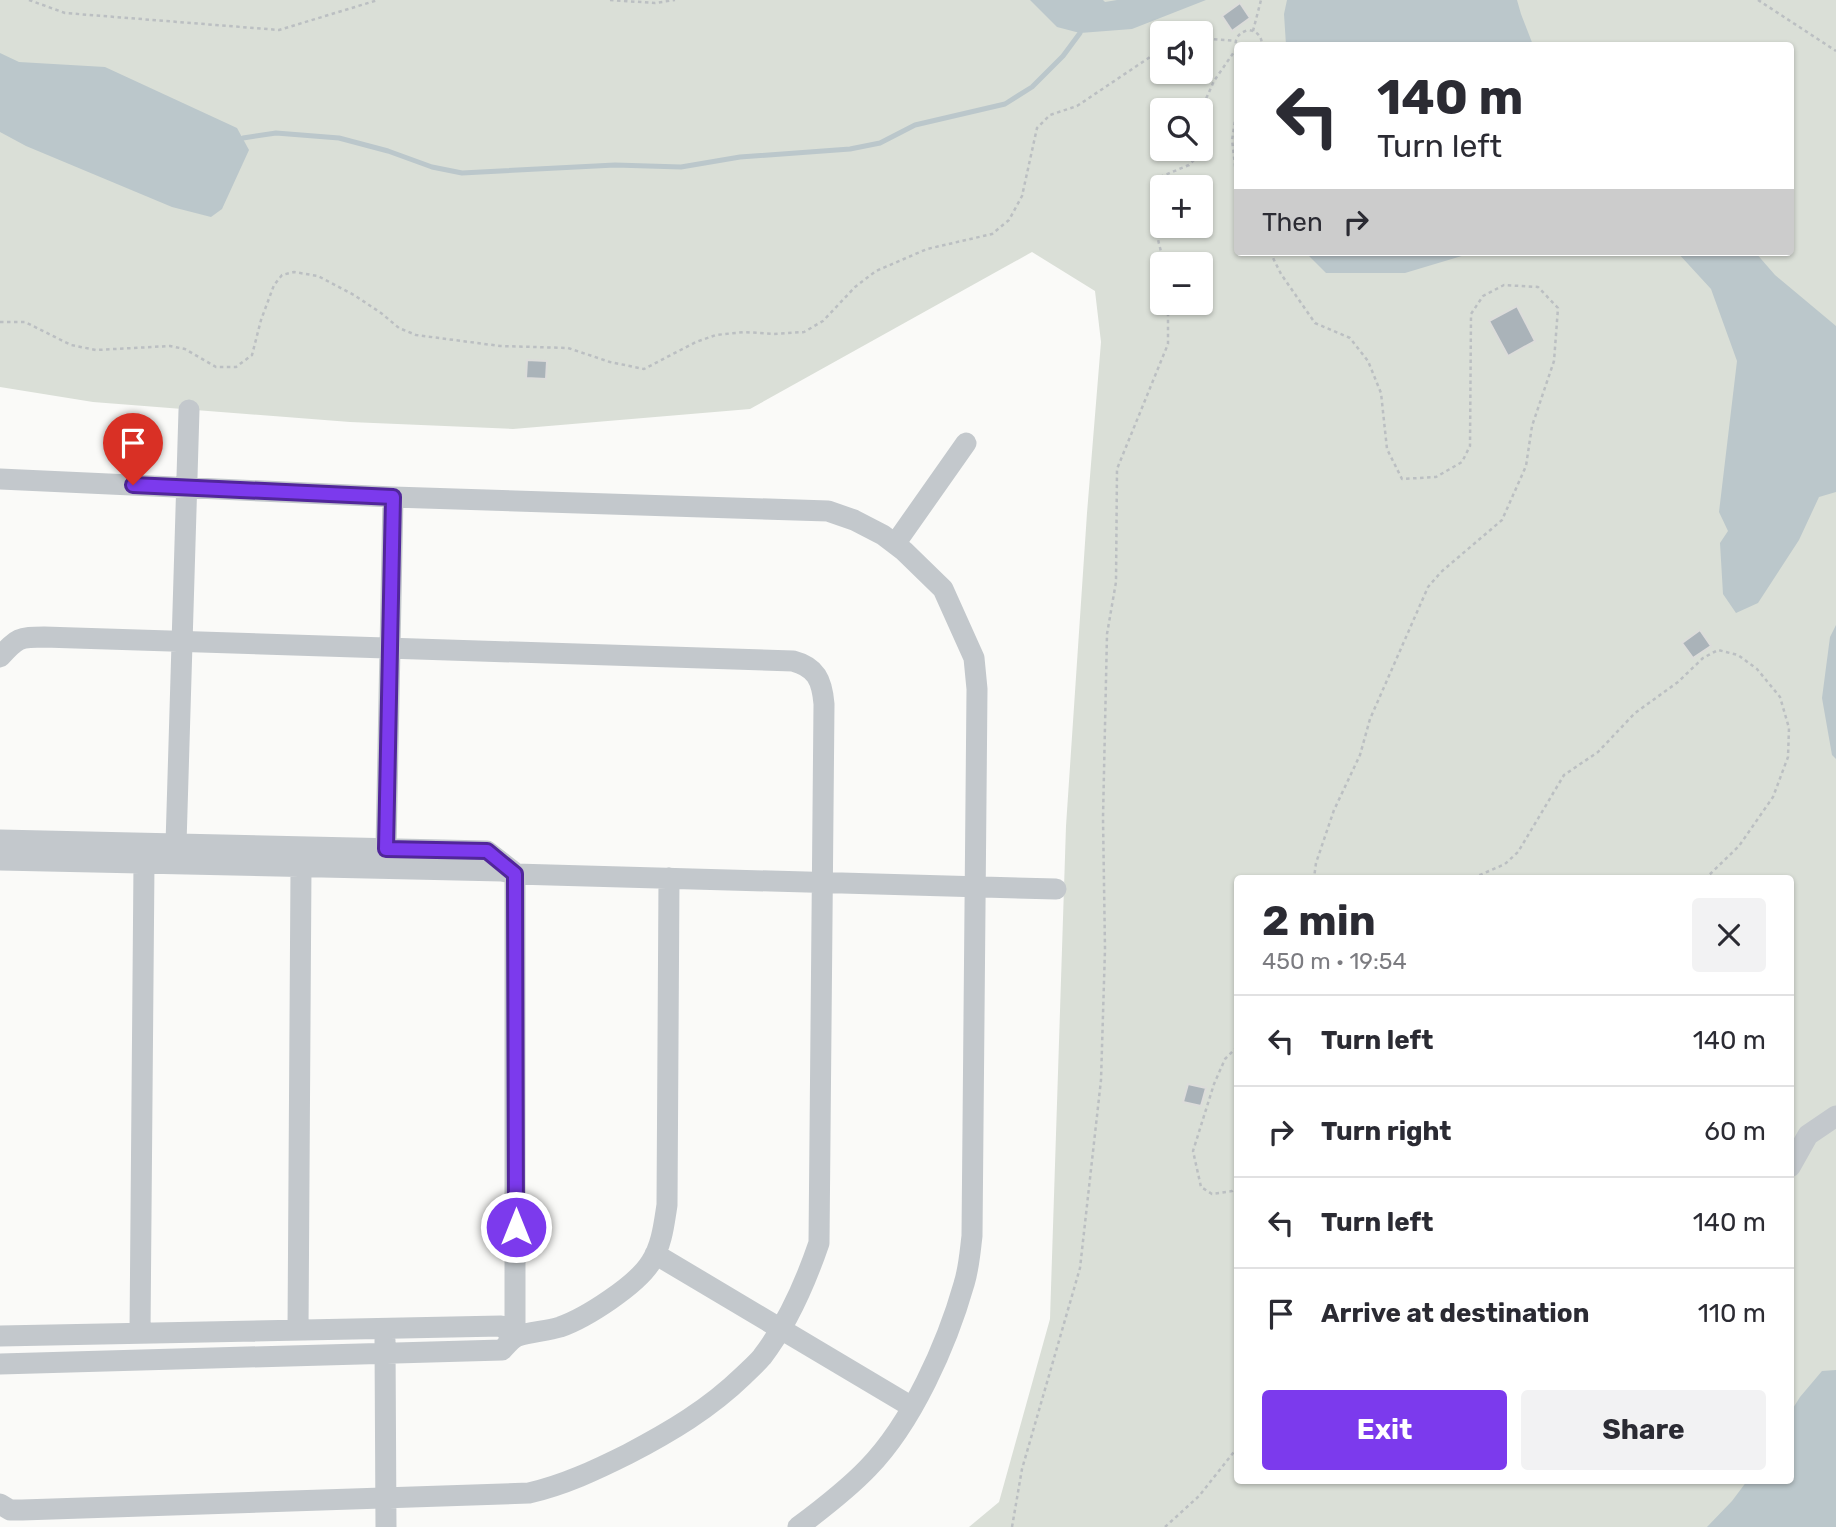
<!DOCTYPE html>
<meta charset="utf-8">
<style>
body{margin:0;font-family:Rubik,sans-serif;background:#f2f2f3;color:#2b2b33;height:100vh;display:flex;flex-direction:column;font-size:26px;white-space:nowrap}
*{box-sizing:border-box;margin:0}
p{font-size:23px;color:#7c7c81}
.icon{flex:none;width:38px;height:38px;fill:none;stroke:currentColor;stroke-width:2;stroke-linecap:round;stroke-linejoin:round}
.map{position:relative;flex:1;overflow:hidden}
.details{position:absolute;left:1234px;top:875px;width:560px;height:609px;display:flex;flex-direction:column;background:#fff;border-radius:7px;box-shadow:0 2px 5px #0004}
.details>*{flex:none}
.hud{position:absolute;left:1234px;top:42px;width:560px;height:214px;border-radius:7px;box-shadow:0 2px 5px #0004;background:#fff;color:#2b2b33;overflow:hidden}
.controls{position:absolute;left:1150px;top:21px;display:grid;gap:14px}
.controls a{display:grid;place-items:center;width:63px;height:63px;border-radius:7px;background:#fff;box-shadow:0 2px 5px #0004;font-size:35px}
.pin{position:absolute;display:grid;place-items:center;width:60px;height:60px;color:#fff;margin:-72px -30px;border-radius:50% 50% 50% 0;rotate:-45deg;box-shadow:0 0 7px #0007}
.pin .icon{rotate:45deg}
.me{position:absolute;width:77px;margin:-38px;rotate:0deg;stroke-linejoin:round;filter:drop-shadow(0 0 5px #0008)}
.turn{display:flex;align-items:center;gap:24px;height:147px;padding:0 28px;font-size:32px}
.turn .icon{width:91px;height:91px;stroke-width:2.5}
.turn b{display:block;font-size:49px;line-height:60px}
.then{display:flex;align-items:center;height:66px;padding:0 28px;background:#0003;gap:14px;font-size:26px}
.round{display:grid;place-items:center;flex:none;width:74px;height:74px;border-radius:7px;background:#f2f2f3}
.head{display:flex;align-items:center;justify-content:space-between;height:119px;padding:0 28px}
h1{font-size:42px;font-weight:700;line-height:52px}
.button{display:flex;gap:14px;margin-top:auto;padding:14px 28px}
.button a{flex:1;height:80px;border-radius:7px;background:#7c3aed;color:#fff;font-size:28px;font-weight:700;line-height:80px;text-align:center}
.button a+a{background:#f2f2f3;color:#2b2b33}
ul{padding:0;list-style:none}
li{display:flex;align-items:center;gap:21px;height:91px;padding:0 28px;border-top:2px solid #e1e1e2}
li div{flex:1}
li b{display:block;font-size:26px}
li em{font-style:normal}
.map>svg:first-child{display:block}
.green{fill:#dadfd7;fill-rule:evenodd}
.water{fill:#bbc7cb}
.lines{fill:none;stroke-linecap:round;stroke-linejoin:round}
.stream{stroke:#bbc7cb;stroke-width:5}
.building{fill:#aab3b9;stroke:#dcdcda;stroke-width:2}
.path{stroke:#bbbfc2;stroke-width:2.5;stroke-dasharray:3.5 3.5;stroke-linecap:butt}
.minor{stroke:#c3c8cc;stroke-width:21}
.route-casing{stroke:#51269a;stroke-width:18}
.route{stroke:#7c3aed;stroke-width:12}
</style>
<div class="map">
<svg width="1836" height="1527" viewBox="0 0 1836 1527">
<rect width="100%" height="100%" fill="#fafaf8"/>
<path class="green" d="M0,0H1836V1527H969L999,1502L1050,1319L1066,826L1087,513L1101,342L1095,291L1032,252L750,409L513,429L350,422L93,402L0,387ZM1162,33H1200V72H1162ZM1237,46H1790V252H1237ZM1162,110H1200V149H1162ZM1162,187H1200V226H1162ZM1162,264H1200V303H1162ZM1237,878H1790V1480H1237Z"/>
<path class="water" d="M1030,0H1103L1105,2L1117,0H1206L1132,29L1080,33L1057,27Z
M1287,0H1517L1521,14L1533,45H1286L1284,14Z
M0,53L19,62L105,67L237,128L249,150L222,209L211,217L172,207L26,146L0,132Z
M1305,252H1475L1405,273H1326Z
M1677,252H1755L1775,275L1836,326V492L1819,497L1799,540L1758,603L1736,613L1723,594L1720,543L1728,531L1719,512L1737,361L1711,289Z
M1836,625V759L1832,755L1822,698L1830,637Z
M1836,1370V1527H1707L1732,1501L1747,1481L1790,1480V1413L1800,1397L1822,1371Z"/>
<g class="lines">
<path class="stream" d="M243,138L276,133L339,138L388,151L432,167L462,173L615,165L681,167L740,157L850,149L880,143L915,125L1005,104L1032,87L1063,56L1080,33"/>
</g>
<path class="building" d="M1240,3L1250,18L1232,31L1222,16Z
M1517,306L1535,341L1508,356L1489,321Z
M527,360L547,361L546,379L526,378Z
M1700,630L1711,646L1693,658L1682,643Z
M1188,1084L1206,1088L1201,1106L1183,1102Z"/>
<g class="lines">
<path class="path" d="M29,0L65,13L279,30L378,0
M610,0L655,3L675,0
M1758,0L1836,51
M1253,31L1261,0
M1200,38L1236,41
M1237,50C1233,40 1238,33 1248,30C1257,31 1262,36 1262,46
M1237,108L1232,140L1237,182
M1270,252L1281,274L1315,323L1350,338L1368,361L1381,393L1387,449L1402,479L1436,477L1462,462L1470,446L1471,314L1483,296L1504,285L1538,287L1558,308L1554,361L1532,426L1526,466L1502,520L1441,572L1428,587L1370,719L1360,755L1334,810L1316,863L1314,878
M1164,264L1153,219L1152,188L1160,177L1189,165L1203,151L1201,110L1214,81L1236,49
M0,322H25L71,345L96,350L170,346L185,349L216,367H236L252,355L261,320L274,285L282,275L294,272L318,276L354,295L381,313L399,328L416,335L500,346L568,348L610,362L644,369L696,342L716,335L744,332L774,334L804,332L823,321L855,287L876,271L927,249L992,234L1009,220L1022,196L1037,128L1050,115L1077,106L1162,49
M1473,878L1505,864L1518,852L1564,775L1598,752L1635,713L1678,682L1703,658L1718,650L1738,655L1757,669L1780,697L1789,728L1788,757L1773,797L1739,846L1706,878
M1237,1047L1225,1059L1214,1084L1193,1151L1201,1187L1212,1194L1232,1191L1237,1186
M1012,1527L1022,1469L1080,1268L1101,1080L1105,949L1103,818L1107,634L1116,582L1117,469L1168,344V303
M1165,1527L1199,1496L1237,1448"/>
<path class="minor" d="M0,479L393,497L828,511L854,520L883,535L904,551L943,589L974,658L977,689L972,1236C970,1252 969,1268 964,1284C947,1344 912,1423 868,1468C847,1490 822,1509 798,1527
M895,544L966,443
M0,657C17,638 19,637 44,637L793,661C816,667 822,680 824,704L819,1243C805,1284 788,1323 762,1357C756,1364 749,1370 743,1376C709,1409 670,1432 628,1454C596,1470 564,1485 529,1493L22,1510H10L0,1504
M0,840L487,851L514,872
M176,844L189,410
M386,849L393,497
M0,860L502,871L515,874L1056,889
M515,874V1337
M1790,1167L1808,1135L1836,1116
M655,1254L912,1407
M298,1330L301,867
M140,1333L144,863
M0,1336L501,1326L515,1337
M385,1340L386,1527
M0,1364L502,1350C506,1346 512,1338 518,1336C530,1332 547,1331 560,1327C586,1318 637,1285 651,1262C662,1245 664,1224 667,1205L669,878"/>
</g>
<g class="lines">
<defs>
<path id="route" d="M133,485L393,497L386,849L487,851L515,874L516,1227"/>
</defs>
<use href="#route" class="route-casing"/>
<use href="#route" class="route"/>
</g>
</svg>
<div class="controls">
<a><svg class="icon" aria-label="sound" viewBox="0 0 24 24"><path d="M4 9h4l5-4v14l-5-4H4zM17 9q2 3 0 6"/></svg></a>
<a><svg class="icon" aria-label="search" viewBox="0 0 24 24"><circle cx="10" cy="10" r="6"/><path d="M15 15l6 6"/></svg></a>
<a>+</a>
<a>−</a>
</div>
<div class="pin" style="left:133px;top:485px;background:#d93025"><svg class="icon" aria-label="arrive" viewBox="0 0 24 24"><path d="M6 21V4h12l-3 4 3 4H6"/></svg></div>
<svg class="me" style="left:516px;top:1227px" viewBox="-20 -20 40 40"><circle r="17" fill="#7c3aed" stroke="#fff" stroke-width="3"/><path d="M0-11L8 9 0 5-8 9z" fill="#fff"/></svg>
<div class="hud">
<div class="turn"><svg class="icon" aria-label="left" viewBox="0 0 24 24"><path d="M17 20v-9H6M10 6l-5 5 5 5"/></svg><div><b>140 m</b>Turn left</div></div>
<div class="then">Then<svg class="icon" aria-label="right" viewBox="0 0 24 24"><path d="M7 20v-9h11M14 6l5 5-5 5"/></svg></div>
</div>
<section class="details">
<div class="head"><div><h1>2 min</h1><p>450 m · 19:54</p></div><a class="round"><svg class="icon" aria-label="close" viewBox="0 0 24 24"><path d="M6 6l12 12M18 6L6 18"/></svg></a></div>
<ul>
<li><svg class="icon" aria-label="left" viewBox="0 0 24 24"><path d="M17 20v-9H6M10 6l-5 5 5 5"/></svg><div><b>Turn left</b></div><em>140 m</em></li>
<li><svg class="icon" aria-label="right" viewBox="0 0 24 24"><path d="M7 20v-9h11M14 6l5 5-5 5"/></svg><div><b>Turn right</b></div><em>60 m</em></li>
<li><svg class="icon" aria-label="left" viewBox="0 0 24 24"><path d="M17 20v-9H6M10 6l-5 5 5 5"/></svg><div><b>Turn left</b></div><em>140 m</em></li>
<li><svg class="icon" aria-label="arrive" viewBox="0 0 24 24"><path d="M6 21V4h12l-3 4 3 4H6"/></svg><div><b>Arrive at destination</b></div><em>110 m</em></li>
</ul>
<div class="button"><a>Exit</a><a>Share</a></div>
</section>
</div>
